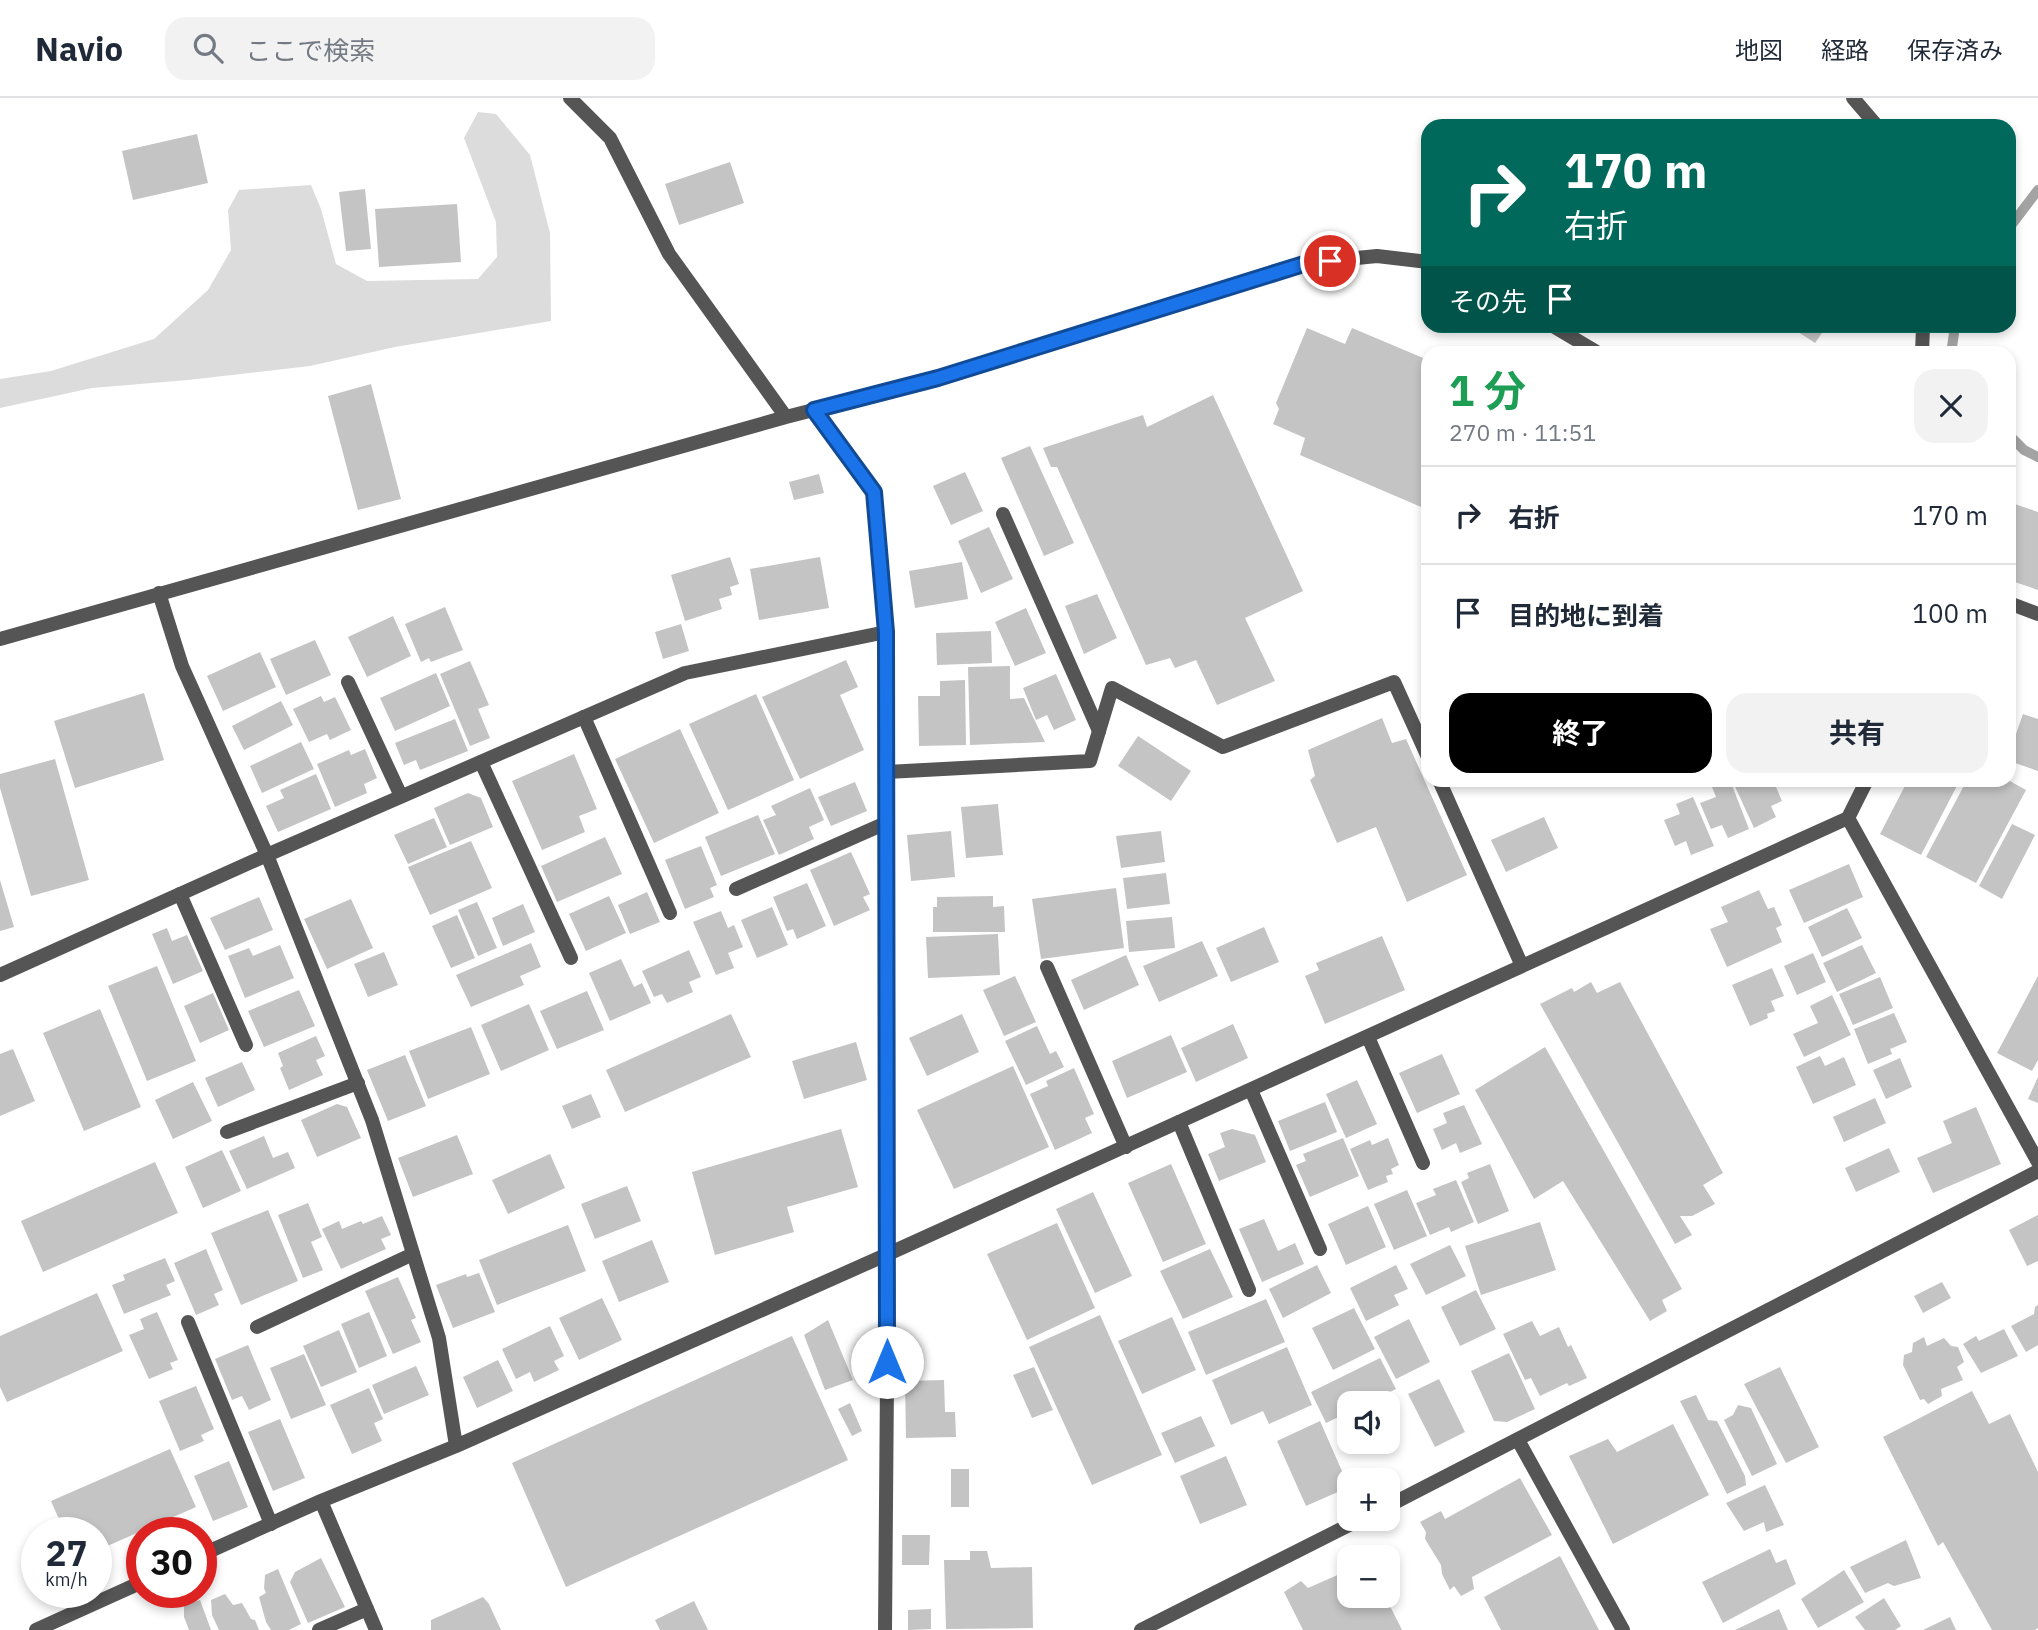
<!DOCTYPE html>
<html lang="ja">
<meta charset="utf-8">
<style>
body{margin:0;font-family:"IBM Plex Sans","Noto Sans JP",sans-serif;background:#f2f2f3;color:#1f2937;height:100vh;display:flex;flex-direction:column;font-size:26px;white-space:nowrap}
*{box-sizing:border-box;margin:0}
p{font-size:23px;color:#747a83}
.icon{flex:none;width:38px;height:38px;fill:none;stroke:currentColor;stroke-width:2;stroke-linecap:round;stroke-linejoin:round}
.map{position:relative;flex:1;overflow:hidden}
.sheet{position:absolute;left:1421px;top:248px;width:595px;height:441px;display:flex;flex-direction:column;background:#fff;border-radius:21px;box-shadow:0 4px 10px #0003}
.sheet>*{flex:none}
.banner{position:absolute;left:1421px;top:21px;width:595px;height:214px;border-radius:21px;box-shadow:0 4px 10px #0003;background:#00695c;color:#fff;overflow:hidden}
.fabs{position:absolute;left:1337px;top:1293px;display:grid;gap:14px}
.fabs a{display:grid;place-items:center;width:63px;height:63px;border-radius:14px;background:#fff;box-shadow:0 4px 10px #0003;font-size:35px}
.speed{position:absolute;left:21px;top:1419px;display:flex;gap:14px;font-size:35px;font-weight:700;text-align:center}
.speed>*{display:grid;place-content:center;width:91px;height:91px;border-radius:50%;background:#fff;box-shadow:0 4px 10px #0003;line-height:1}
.speed small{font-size:18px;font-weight:400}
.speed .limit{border:10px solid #d22;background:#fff;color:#111}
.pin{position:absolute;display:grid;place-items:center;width:60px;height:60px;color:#fff;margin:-30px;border:4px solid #fff;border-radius:50%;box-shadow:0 2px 7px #0007}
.me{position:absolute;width:77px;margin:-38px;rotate:0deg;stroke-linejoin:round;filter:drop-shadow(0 0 5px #0008)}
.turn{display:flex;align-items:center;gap:24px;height:147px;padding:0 28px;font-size:32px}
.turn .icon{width:91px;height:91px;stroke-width:2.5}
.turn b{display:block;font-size:49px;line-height:60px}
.then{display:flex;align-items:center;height:66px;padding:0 28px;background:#0003;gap:14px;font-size:26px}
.round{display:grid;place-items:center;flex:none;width:74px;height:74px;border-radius:21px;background:#f2f2f3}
.summary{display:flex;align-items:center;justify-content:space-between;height:119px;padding:0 28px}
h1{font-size:42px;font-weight:700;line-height:52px;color:#1e9e55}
.primary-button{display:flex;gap:14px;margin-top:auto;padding:14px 28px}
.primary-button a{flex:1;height:80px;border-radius:21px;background:#000;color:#fff;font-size:28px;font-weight:700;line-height:80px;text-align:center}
.primary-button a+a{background:#f2f2f3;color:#1f2937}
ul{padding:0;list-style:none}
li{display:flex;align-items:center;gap:21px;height:98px;padding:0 28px;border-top:2px solid #e0e1e3}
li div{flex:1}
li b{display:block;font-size:26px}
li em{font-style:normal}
header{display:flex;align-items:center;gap:42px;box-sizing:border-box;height:98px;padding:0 35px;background:#fff;border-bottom:2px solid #e0e1e3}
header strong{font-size:33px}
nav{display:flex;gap:38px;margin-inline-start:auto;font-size:24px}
.search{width:490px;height:63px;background:#f2f2f3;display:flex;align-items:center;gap:18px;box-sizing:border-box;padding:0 24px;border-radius:21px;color:#747a83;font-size:26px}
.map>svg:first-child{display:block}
.green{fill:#dcdcdc}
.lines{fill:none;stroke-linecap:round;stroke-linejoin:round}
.stream{stroke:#a3a3a3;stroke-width:10}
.building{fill:#c4c4c4}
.lane{stroke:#555;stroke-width:14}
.street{stroke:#555;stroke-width:14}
.route-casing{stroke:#114b97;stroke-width:18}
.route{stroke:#1a73e8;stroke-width:12}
</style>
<header>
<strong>Navio</strong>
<div class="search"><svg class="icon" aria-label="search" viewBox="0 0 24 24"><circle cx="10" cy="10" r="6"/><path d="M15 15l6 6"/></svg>ここで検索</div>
<nav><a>地図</a><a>経路</a><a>保存済み</a></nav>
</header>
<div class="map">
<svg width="2038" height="1532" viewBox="0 0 2038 1532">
<rect width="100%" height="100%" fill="#fff"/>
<path class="green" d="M478,14L496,16L530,57L550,135L551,223L395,249L310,268L188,282L92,290L0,310V281L51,273L154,241L208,192L231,152L228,112L239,92L311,87L321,111L336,166L367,183L478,181L497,159L496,124L464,40Z"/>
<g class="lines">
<path class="stream" d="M2009,130L2038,92
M1951,256L1955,228
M2009,337L2024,352L2038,359"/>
</g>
<path class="building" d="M197,36L208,85L133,102L122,53Z
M730,64L744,105L679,127L665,86Z
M365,91L371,151L346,153L339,94Z
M457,106L461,164L379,169L375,111Z
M1789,228H1827L1815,245Z
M1307,230L1345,246L1352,230L1428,262V412L1300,357L1305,340L1273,326L1279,311L1276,305Z
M371,286L401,401L358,412L328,298Z
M1213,297L1303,493L1245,520L1275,583L1217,607L1196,562L1175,570L1170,560L1146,567L1057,369H1051L1043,350L1143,317L1147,329Z
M1030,348L1074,445L1044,458L1001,360Z
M965,374L983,413L951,427L933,388Z
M819,376L824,395L794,402L789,384Z
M2009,404L2038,414V492L2009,482Z
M989,429L1013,481L981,495L958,443Z
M730,459L739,486L730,489L732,497L719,501L722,511L685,523L671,477Z
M820,459L829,510L759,522L750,471Z
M962,464L968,501L915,510L909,473Z
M1097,496L1117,540L1084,556L1065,508Z
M445,509L463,552L431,564L429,560L421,564L405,526Z
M1026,510L1046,555L1015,568L995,524Z
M393,518L411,558L367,579L348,539Z
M681,526L689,553L663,561L655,534Z
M991,533L992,565L937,567L936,535Z
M315,542L331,577L286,597L270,561Z
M260,554L276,589L223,613L207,578Z
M846,562L858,589L840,597L864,652L800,681L762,599Z
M470,563L489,607L478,611L490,640L470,648L440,576Z
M1010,568V601L1024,600L1045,644L970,647L968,569Z
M436,575L450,608L395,633L380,600Z
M1056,576L1076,622L1054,632L1047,617L1036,622L1023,590Z
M965,582L966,647L919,648L918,598H940V583Z
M144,595L164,662L75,690L54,623Z
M756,596L794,682L728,712L689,626Z
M321,598L324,604L335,599L351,632L330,642L327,636L309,644L293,611Z
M281,603L293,627L244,652L232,628Z
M2023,616L2038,621V673L2009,663V656Z
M1382,620L1392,645L1406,641L1467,777L1407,804L1376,729L1337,745L1310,682L1315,678L1308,652Z
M455,621L468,653L420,672L416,662L404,667L395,645Z
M680,631L719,715L654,745L615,661Z
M1138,638L1191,673L1171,703L1118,668Z
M301,644L314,671L262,695L250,668Z
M365,651L377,680L364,686L367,695L335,709L317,666L349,652L351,657Z
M574,656L597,711L579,718L585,734L542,752L512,683Z
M55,661L89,782L31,798L0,690V676Z
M316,676L331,711L278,734L266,708L284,700L280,692Z
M1730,682L1749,731L1728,740L1722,727L1711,731L1700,705L1716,699L1712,689Z
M1732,682H1773L1782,703L1771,708L1776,719L1754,730Z
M1908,682H1960L1921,757L1880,736Z
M1967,682H2008L2026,692L1976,785L1926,759Z
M855,684L867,713L831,728L818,699Z
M810,690L824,722L809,729L814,741L779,757L763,722L776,717L771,708Z
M468,695L481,700L493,729L450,747L434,710Z
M1693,699L1714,748L1691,757L1686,743L1675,748L1664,722L1680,716L1676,706Z
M998,706L1003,757L966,760L961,709Z
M758,717L775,756L721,778L705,739Z
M1544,719L1558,750L1506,774L1491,742Z
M434,720L447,749L408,766L394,737Z
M2012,726L2035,737L2002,801L1979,788Z
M951,733L955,779L911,783L907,737Z
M1161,733L1165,764L1121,770L1116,738Z
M605,739L622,776L557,804L541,768Z
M471,743L492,790L430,817L408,769Z
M701,748L717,787L710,790L714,799L685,811L665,762Z
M851,754L870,796L863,799L870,812L834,828L810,772Z
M1849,766L1863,799L1804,825L1789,792Z
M1166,775L1170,806L1127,811L1123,780Z
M0,782L14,829L0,833Z
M807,785L826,828L797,841L793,831L787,833L773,799Z
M1116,790L1124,850L1041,861L1032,801Z
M1759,792L1768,811L1774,809L1782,827L1776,830L1782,844L1727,869L1710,831L1728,824L1721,809Z
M647,794L660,824L630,836L618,807Z
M609,798L626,835L586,853L569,816Z
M993,798V809L1004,808L1005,834H933V809H937V799Z
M259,799L273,832L225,852L210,820Z
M351,801L373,850L327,871L304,821Z
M477,804L497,850L478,858L458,812Z
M523,806L535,834L503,848L492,820Z
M772,809L788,847L757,860L741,822Z
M1847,810L1862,840L1822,859L1808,829Z
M721,813L728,830L734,827L743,849L728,855L734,870L716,877L693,824Z
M457,817L475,860L451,870L432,828Z
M1172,819L1175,850L1129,854L1126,823Z
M1264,829L1279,864L1231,884L1216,850Z
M167,830L172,843L187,837L203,873L173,886L152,836Z
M998,836L1000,877L928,880L926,839Z
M1382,838L1405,892L1325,926L1305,878L1319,872L1316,865Z
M1202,843L1218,878L1159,904L1143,868Z
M531,845L541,869L520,878L524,887L471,909L456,877Z
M280,847L294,880L245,900L228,858L249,850L253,858Z
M1862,847L1876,875L1837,894L1823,865Z
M689,852L701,879L689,884L693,894L667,905L662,896L654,899L642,873Z
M384,854L398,887L368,899L354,866Z
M1813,855L1826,884L1797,897L1784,868Z
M1126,857L1139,887L1084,912L1071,882Z
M621,861L634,889L642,885L651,905L610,923L589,875Z
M157,868L196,963L147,983L108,888Z
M1772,870L1784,898L1771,903L1775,913L1767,916L1768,920L1750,928L1732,887Z
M1015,878L1036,924L1004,938L983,892Z
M2038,878V962L2032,973L1997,955Z
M1880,879L1893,910L1853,927L1839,896Z
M1591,884L1597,895L1620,884L1723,1075L1703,1087L1715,1106L1692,1118H1680L1692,1137L1675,1146L1540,906L1572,890L1574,894Z
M299,892L315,928L264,949L248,913Z
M587,893L604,932L557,951L540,913Z
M213,895L229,932L200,945L184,908Z
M1832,897L1851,937L1804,959L1793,936L1818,925L1810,908Z
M529,906L549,952L501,973L481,927Z
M100,911L141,1009L84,1033L43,935Z
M1894,915L1907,944L1890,951L1892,956L1868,966L1854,931Z
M731,916L751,959L625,1014L606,972Z
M962,916L979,954L927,978L909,940Z
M1233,926L1248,960L1196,984L1181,950Z
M1037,928L1050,956L1056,953L1064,969L1026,987L1005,943Z
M471,929L490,976L428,1001L409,953Z
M1171,937L1187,974L1127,1000L1112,963Z
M316,938L325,958L316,962L323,977L289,992L280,970L283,968L278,955Z
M856,944L867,982L804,1001L792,963Z
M1545,949L1682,1191L1662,1202L1667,1213L1650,1223L1563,1083L1534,1101L1475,992Z
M13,951L35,1003L0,1018V956Z
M1442,956L1460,996L1417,1015L1399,975Z
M405,957L426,1008L388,1023L367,972Z
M1820,958L1825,968L1844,959L1856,987L1813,1006L1796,969Z
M1900,960L1912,989L1886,1001L1873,972Z
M242,964L255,992L218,1009L205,980Z
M1013,968L1049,1049L954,1091L917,1012Z
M1074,970L1094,1016L1085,1020L1092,1035L1055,1052L1030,996L1048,988L1046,983Z
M2038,979V1005L2028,1001Z
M1357,982L1377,1026L1346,1040L1326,996Z
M193,984L212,1023L173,1041L155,1002Z
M591,996L601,1019L572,1031L562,1008Z
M1875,1000L1886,1025L1844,1044L1833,1019Z
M1325,1004L1337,1034L1290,1053L1278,1023Z
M337,1006L347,1009L361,1040L317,1059L301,1022Z
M1464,1007L1482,1046L1460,1055L1456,1045L1442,1052L1433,1031L1447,1025L1443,1015Z
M1976,1009L2001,1066L1933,1095L1917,1060L1952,1045L1943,1023Z
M841,1031L858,1089L787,1109L794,1134L715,1157L692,1074Z
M1232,1031L1255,1037L1266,1064L1219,1083L1208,1056L1225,1049L1220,1035Z
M457,1037L473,1076L413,1099L398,1060Z
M264,1038L273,1060L288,1054L295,1070L247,1091L229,1053Z
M1343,1040L1359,1078L1310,1099L1296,1067L1306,1063L1303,1056Z
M1388,1040L1399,1067L1391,1071L1393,1076L1386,1078L1388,1084L1368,1092L1350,1051L1370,1042L1372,1047Z
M1889,1050L1900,1074L1856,1094L1845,1070Z
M222,1052L241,1093L203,1110L185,1069Z
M550,1056L565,1090L508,1116L492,1082Z
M155,1064L178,1115L43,1174L21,1123Z
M1171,1066L1206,1146L1163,1164L1128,1085Z
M1490,1066L1509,1113L1478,1126L1461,1084L1469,1080L1467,1075Z
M1456,1082L1474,1124L1451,1134L1449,1129L1430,1137L1416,1105L1436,1097L1433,1091Z
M627,1088L641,1123L595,1141L581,1106Z
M1407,1092L1427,1138L1394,1152L1374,1106Z
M1093,1094L1132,1178L1095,1195L1056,1111Z
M308,1105L322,1139L311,1144L323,1172L303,1180L278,1117Z
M1368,1108L1386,1149L1346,1167L1328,1126Z
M268,1112L298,1183L241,1207L211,1135Z
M2038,1117V1163L2027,1168L2009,1132Z
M382,1118L391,1137L381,1141L386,1151L341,1171L322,1131L339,1123L342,1131L361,1123L363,1126Z
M1264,1121L1278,1153L1295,1145L1304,1166L1262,1184L1239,1131Z
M1540,1124L1556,1172L1481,1197L1465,1148Z
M1057,1125L1095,1210L1027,1242L987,1156Z
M568,1127L586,1173L497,1207L479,1162Z
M652,1142L669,1184L619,1204L602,1163Z
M1450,1147L1466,1178L1426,1197L1410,1166Z
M206,1151L223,1192L214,1196L219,1207L196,1217L174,1165Z
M1210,1151L1233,1199L1183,1221L1160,1173Z
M165,1160L175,1183L166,1187L171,1197L124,1216L112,1187L125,1182L123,1177Z
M1317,1167L1331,1195L1283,1220L1269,1191Z
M1396,1167L1408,1191L1394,1197L1399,1207L1366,1223L1350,1190Z
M479,1175L495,1214L453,1230L436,1187L466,1176L467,1179Z
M398,1179L416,1220L411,1222L421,1244L393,1256L365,1193Z
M1942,1184L1951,1200L1923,1215L1914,1198Z
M1476,1192L1496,1231L1460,1248L1441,1209Z
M97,1195L123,1253L7,1304L0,1289V1238Z
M602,1200L622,1242L579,1262L559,1220Z
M1266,1201L1285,1244L1206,1277L1188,1234Z
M2038,1207V1247L2026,1254L2011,1228L2034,1216L2035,1209Z
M1354,1210L1375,1251L1333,1272L1312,1230Z
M157,1214L178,1262L170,1265L173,1271L149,1281L129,1237L144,1231L140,1221Z
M369,1214L387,1258L359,1270L341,1226Z
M1100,1217L1162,1357L1092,1387L1029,1249Z
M1172,1219L1196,1272L1142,1296L1118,1243Z
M1409,1221L1430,1264L1396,1281L1374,1239Z
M828,1222L853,1282L825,1292L804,1237Z
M1532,1223L1540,1238L1559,1229L1568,1249L1571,1247L1587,1280L1569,1288L1567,1285L1540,1298L1531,1280L1525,1282L1503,1236Z
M550,1228L564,1258L554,1263L559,1272L534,1284L530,1274L516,1281L502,1251Z
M2004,1231L2018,1258L1981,1275L1963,1246L1976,1238L1979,1243Z
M339,1232L357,1274L321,1289L303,1248Z
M792,1238L848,1362L566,1489L512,1365Z
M1924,1239L1927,1248L1944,1240L1951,1248L1958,1249L1964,1264L1957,1269L1963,1282L1941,1291L1942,1298L1928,1306L1924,1301L1920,1302L1903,1267L1904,1257L1912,1254L1913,1245Z
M248,1247L271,1302L249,1312L242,1298L232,1302L215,1261Z
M1287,1249L1312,1307L1269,1326L1263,1313L1231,1327L1212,1282Z
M1509,1255L1535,1311L1507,1324L1494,1323L1471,1273Z
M304,1256L326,1307L291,1321L270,1270Z
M1380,1260L1396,1291L1366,1306H1349V1314L1326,1325L1311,1294Z
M498,1262L513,1293L477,1310L463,1279Z
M416,1268L429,1297L384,1316L372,1287Z
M1034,1269L1053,1312L1032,1320L1013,1277Z
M1780,1269L1819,1349L1786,1365L1744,1286Z
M1439,1281L1465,1334L1435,1349L1408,1296Z
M944,1282L945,1314H955L956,1339L906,1340L905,1283Z
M196,1288L214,1331L201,1337L204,1343L180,1353L159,1303Z
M369,1290L383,1321L374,1325L382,1343L352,1356L330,1307Z
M1972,1293L1989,1326L2010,1316L2038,1374V1530L2035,1532H1992L1943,1444L1938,1448L1883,1339Z
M1696,1297L1708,1322L1717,1323L1745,1378L1746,1387L1727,1396L1680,1303Z
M850,1305L862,1333L852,1338L838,1311Z
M1738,1307L1751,1310L1777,1366L1752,1378L1724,1322L1733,1317Z
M1201,1318L1215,1348L1175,1365L1161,1335Z
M280,1321L305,1380L273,1393L248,1334Z
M1320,1323L1349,1389L1306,1408L1277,1343Z
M1673,1326L1709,1397L1613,1446L1569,1358L1608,1341L1617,1354Z
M170,1351L196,1409L96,1453V1435H65L51,1403Z
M1226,1358L1247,1407L1200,1426L1180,1378Z
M229,1363L248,1409L213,1423L194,1378Z
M951,1371H969V1409H951Z
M1520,1380L1552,1437L1472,1479L1474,1491L1461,1498L1454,1488L1450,1492L1442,1476L1441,1467L1425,1441L1426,1434L1420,1424L1441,1413L1445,1421Z
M1765,1387L1784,1427L1766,1434L1764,1424L1744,1433L1726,1405Z
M902,1437H930L929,1467H902Z
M1906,1442L1921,1480L1894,1488L1888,1485L1865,1495L1850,1469Z
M1770,1451L1776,1465L1786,1461L1796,1486L1723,1525L1702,1484Z
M970,1453H987L991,1470L1032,1469L1033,1530L946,1531L944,1462H970Z
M1560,1458L1599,1532H1501L1484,1499Z
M321,1460L345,1509L308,1525L290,1484L295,1474Z
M278,1471L301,1526L289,1532H271L266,1524L259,1499L266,1495L264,1490L265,1477Z
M1349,1472V1498H1385L1402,1532H1303L1284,1494L1301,1483L1308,1490Z
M1844,1472L1864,1504L1818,1530L1801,1501Z
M225,1496L233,1507L242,1505L251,1521L255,1522L259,1532H219L212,1517L211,1502Z
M483,1499L489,1506L501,1532H431V1522Z
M1884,1500L1901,1528L1895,1532H1865L1855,1519Z
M200,1502L211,1532H189L184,1519V1507Z
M694,1503L708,1532H660L655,1522Z
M931,1511V1531L908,1532V1512Z
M1779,1511L1788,1532H1735Z
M1950,1519L1956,1532H1923Z"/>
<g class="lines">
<path class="lane" d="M1003,416L1099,633
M348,584L401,698
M584,619L670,815
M481,664L571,860
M736,791L886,725
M180,796L246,947
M1047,869L1126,1049
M1368,939L1423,1065
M1251,992L1320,1151
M1179,1024L1249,1192
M227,1034L358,985
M188,1224L271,1426
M257,1229L413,1156
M319,1532L367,1511"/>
<path class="street" d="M570,0L610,40L669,156L786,319
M1853,0L1877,28
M1553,228L1600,256
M1922,256L1923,228
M814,312L874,394L886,534L888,1156L885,1532
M159,495L182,568L267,757L372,1022L439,1240L456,1348
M2009,505L2038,516
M0,541L786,319L938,280L1306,165L1377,158L1428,164
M887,674L1090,663L1112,590L1223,649L1394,584L1428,659
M1439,682L1522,868
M1848,720L2038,1064
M0,877L267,757L685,575L886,534
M1518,1342L1623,1532
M321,1403L376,1532
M1388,1408L2038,1073
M201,1457L321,1403L456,1348L888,1156L1848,720L1867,682
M36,1532L142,1484
M1141,1532L1361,1421"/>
</g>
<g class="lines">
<defs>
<path id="route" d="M887,1264L886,534L874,394L814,312L938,280L1307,165L1330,163"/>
</defs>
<use href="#route" class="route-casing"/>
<use href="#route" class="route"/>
</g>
</svg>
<div class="fabs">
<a><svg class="icon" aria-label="sound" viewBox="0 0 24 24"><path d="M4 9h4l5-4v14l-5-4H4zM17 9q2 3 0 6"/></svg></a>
<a>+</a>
<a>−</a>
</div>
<div class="speed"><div>27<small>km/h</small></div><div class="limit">30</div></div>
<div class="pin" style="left:1330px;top:163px;background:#d93025"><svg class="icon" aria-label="arrive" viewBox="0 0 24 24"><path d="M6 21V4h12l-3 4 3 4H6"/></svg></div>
<svg class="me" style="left:887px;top:1264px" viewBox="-20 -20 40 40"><circle r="19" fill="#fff"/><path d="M0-13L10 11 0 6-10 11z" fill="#1a73e8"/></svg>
<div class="banner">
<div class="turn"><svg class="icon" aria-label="right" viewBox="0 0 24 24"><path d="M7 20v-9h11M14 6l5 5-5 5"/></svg><div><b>170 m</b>右折</div></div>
<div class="then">その先<svg class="icon" aria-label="arrive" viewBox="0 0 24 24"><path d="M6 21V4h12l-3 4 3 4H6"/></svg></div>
</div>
<section class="sheet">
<div class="summary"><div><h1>1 分</h1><p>270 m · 11:51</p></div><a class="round"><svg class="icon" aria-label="close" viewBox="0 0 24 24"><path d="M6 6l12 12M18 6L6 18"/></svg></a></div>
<ul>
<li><svg class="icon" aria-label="right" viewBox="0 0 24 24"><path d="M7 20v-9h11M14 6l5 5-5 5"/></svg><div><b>右折</b></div><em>170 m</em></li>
<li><svg class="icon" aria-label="arrive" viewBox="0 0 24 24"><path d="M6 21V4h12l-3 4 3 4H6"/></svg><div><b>目的地に到着</b></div><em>100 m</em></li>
</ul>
<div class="primary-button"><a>終了</a><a>共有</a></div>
</section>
</div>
